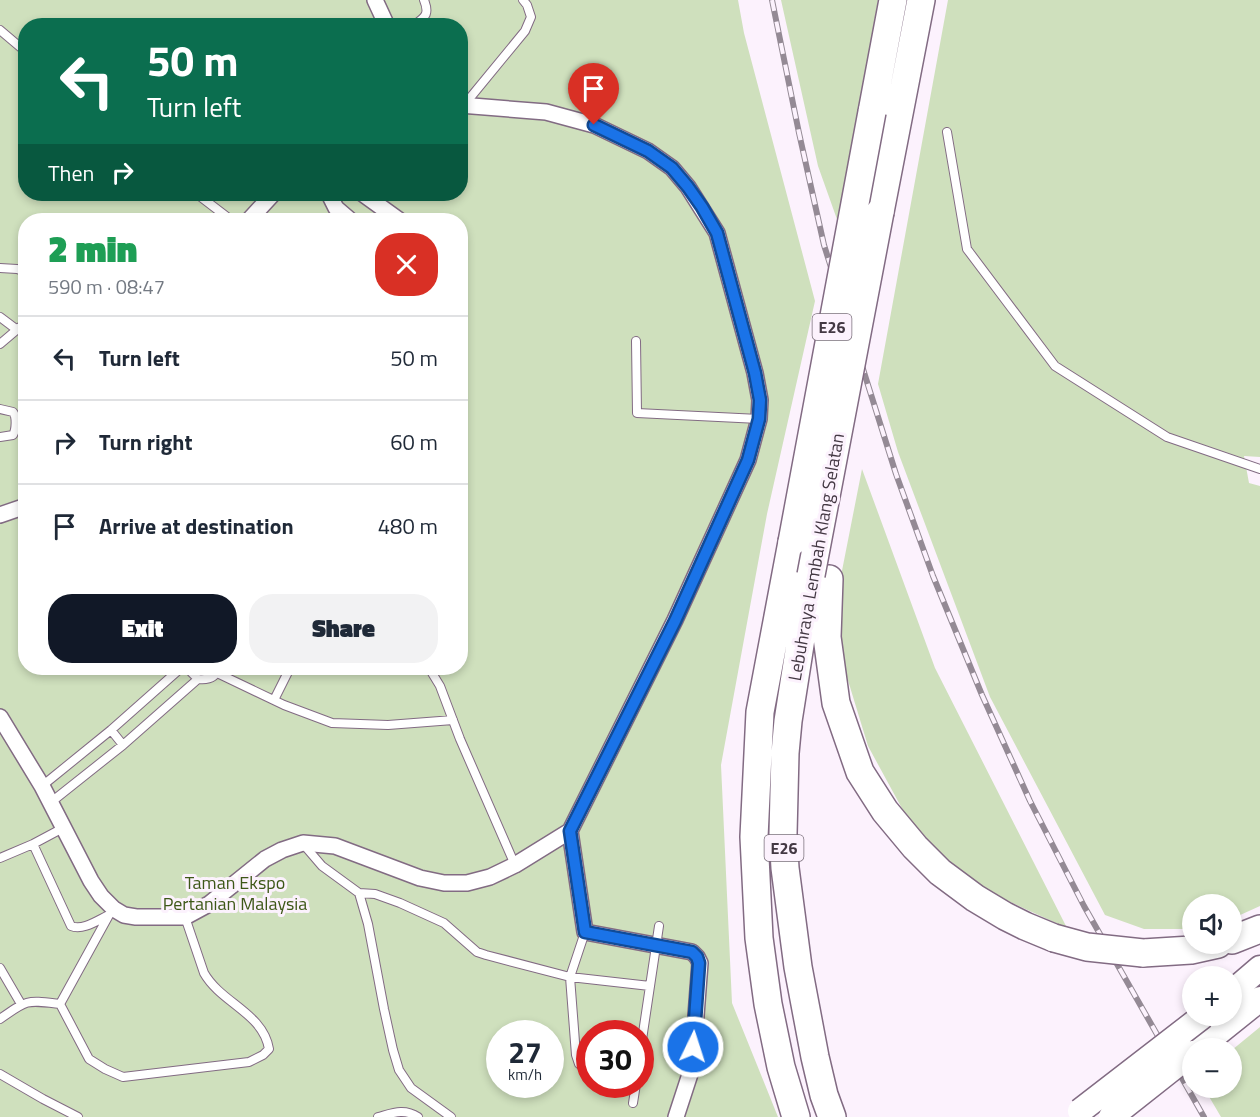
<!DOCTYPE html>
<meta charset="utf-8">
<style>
body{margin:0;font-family:"Titillium Web",sans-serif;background:#f2f2f3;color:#1f2937;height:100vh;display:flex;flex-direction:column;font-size:22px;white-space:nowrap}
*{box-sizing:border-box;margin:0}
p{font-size:20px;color:#747a83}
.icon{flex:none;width:33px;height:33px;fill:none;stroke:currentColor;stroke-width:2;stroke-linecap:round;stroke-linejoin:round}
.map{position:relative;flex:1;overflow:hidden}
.side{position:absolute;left:18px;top:213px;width:450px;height:462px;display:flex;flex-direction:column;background:#fff;border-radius:24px;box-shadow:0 3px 9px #0003}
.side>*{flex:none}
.guide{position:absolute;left:18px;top:18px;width:450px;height:183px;border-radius:24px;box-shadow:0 3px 9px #0003;background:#0b6e4f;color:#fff;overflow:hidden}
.fabs{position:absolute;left:1182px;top:894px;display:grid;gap:12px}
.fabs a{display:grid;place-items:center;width:60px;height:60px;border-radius:50%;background:#fff;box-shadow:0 3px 9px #0003;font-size:30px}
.speed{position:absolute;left:486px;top:1020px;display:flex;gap:12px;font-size:30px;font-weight:700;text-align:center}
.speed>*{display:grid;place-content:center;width:78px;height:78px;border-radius:50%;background:#fff;box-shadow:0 3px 9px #0003;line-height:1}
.speed small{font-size:15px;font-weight:400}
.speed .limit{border:9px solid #d22;background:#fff;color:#111}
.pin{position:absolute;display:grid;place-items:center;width:51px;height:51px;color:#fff;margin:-62px -26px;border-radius:50% 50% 50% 0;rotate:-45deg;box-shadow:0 0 6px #0007}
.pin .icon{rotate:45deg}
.me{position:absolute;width:66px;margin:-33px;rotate:4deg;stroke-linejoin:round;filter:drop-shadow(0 0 4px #0008)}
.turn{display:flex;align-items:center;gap:21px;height:126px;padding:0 30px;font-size:27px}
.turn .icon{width:78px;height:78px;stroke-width:2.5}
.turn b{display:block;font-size:42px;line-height:51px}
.then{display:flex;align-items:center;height:57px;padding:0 30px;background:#0003;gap:12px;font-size:22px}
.round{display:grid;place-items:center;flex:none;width:63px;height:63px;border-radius:24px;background:#f2f2f3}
.overview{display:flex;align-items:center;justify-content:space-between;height:102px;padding:0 30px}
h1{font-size:36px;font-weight:800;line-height:45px;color:#1e9e55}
.cta{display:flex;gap:12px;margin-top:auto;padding:12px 30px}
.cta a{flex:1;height:69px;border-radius:24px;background:#111827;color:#fff;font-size:24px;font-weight:800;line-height:69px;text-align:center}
.cta a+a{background:#f2f2f3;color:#1f2937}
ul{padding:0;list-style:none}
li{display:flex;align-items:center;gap:18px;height:84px;padding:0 30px;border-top:2px solid #e0e1e3}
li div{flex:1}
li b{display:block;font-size:22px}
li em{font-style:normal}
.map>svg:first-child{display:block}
.green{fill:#cfe0bd;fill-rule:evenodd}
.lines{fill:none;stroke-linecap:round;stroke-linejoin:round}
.lane-casing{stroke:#826b83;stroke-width:10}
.street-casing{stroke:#826b83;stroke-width:18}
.primary-casing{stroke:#826b83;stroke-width:27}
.highway-casing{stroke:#826b83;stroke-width:30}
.lane{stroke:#fff;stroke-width:8}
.street{stroke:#fff;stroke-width:15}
.primary{stroke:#fff;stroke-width:24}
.highway{stroke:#fff;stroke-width:27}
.rail-casing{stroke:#948a95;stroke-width:6}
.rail{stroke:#fcf2fd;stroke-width:4;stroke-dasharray:11;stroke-linecap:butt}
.primary-bridge-casing{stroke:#826b83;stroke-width:27;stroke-linecap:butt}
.highway-bridge-casing{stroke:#826b83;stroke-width:30;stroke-linecap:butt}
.primary-bridge{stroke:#fff;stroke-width:24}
.highway-bridge{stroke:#fff;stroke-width:27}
.route-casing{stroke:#114b97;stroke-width:15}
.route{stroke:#1a73e8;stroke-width:10}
.labels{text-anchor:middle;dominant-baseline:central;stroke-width:6;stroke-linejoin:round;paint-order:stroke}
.shield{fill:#fcf2fd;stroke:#7a707b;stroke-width:1.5}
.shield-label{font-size:16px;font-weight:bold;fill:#433843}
.street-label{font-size:18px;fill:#433843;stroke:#fcf2fd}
.park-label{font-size:18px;fill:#3d5717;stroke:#fcf2fd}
</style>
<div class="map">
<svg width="1260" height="1117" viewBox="0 0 1260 1117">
<rect width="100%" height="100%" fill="#fcf2fd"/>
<path class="green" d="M0,0H738L744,33L815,301L767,514L721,765L732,1003L778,1117H0ZM26,26H460V194H26ZM26,220H460V668H26ZM500,1034H550V1084H500ZM590,1034H640V1084H590Z
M781,0H878L839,225L818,166Z
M948,0H1260V457L1244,456L1249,483L1260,486V906L1238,916L1232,918V904H1192V927L1185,929H1144L1105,915L990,697L898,452L878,384Z
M862,469L935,668L1067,928L995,895L949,863L905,814L868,746L843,664L839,586Z
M1260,1027V1117H1221L1204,1088H1232V1050Z"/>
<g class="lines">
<defs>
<path id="lane" d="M413,26C425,17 430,15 424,0
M0,30L26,52
M465,104L525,31L531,17L527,5L523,0
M947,132L967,249L1055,366L1167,437L1260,469
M197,194L231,220
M0,268L17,269L26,272
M0,317L16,329
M636,341L637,413L759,419
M0,344L26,322
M0,409L13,412C17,417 16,430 13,435L0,437
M190,668V671L198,679C208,680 216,678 218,668
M429,668L440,686L460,739L515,865
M217,673L284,705L332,723L388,725L453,720
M274,700L290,668
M111,730L123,745
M42,786L111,730L181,668
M50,803L123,745L198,679
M33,844L71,926C83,931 98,920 109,915
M304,845L322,866L359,893L375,894L400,903L444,923L477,952L486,955L570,977L650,986
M0,858L33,844L63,828
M359,893L368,924L384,1009L393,1050L399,1070L411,1088L451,1117
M585,932L570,977L576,1055L579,1064L590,1073
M0,968L21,1004
M60,1004L89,1059L105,1069L123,1077L249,1062L263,1055L269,1049C263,1013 221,1003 204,973L185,917
M0,1019C28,999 27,1000 60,1004L109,915L114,909
M640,1053L659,926
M0,1074L43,1099L78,1117
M633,1103L636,1084
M378,1117C393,1113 404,1108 418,1117"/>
<path id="street" d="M375,0L387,26
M329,194L336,208L350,220
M363,194L399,220
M249,220L273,194
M0,515L26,506
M0,717L42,786L91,881L101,896L114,909L124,915L136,917H185L209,904L265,859L282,850L303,843L335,846L420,878L444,883H467L490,877L515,865L570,831L675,620L748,460L759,419L760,400L755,373L717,233L688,187L672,168L648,151L594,125L546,112L460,105
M570,831L585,932L692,952L697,957L700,963L692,1068L676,1117"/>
<path id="primary" d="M1232,992L1260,968
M1199,1048L1260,999"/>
<path id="highway" d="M872,112L893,0
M880,212L921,0
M792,542L760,712L754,837L759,938L768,1004L781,1067L796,1117
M811,575L788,721L785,753L783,834L785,868L798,967L815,1057L824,1095L832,1117
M829,579L827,637L836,703L860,772L885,811L915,847L940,872L975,898L1005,916L1025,926L1054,938
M1232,940L1260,929
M1143,953L1191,950L1218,944"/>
</defs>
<use href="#lane" class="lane-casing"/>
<use href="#street" class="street-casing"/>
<use href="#primary" class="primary-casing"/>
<use href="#highway" class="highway-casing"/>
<use href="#lane" class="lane"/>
<use href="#street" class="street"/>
<use href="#primary" class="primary"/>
<use href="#highway" class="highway"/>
<defs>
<path id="rail" d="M772,0L799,133L824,245L896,474L933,576L982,695L1030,801L1084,906L1204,1117"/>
</defs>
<use href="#rail" class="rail-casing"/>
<use href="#rail" class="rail"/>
<defs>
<path id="primary-bridge" d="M1080,1111L1203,1016
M1111,1117L1192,1053"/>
<path id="highway-bridge" d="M792,542L872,112
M811,575L880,212
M1054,938L1087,947L1143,953"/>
</defs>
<use href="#primary-bridge" class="primary-bridge-casing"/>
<use href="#highway-bridge" class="highway-bridge-casing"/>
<use href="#primary-bridge" class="primary-bridge"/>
<use href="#highway-bridge" class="highway-bridge"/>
</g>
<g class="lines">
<defs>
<path id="route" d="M594,125L648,151L672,168L688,187L702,207L717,233L755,373L760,400L759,419L748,460L675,621L570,831L585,932L692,952L697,957L699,963L693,1047"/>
</defs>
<use href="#route" class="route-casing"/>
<use href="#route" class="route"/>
</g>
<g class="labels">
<g class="shield">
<rect x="812.5" y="314" width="39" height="26" rx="4.5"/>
<rect x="764.5" y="835" width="39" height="26" rx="4.5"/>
</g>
<g class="shield-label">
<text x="832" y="327">E26</text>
<text x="784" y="848">E26</text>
</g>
<g class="street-label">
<text transform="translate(816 557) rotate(-80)">Lebuhraya Lembah Klang Selatan</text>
</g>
<g class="park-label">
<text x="235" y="882">Taman Ekspo<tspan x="235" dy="21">Pertanian Malaysia</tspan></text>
</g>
</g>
</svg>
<div class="fabs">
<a><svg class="icon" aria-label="sound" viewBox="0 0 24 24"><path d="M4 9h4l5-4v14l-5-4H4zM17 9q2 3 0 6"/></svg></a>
<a>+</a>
<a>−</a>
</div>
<div class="speed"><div>27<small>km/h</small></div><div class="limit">30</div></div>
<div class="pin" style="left:594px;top:125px;background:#d93025"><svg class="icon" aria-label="arrive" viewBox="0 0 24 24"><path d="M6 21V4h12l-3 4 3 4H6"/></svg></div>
<svg class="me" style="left:693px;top:1047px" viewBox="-20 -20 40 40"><circle r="17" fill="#1a73e8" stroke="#fff" stroke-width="3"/><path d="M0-11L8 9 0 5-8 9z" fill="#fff"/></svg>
<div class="guide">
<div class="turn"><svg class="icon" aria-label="left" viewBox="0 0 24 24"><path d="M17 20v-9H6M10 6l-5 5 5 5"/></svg><div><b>50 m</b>Turn left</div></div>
<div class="then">Then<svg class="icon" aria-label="right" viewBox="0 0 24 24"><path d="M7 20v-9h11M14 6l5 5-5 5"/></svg></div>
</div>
<section class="side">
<div class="overview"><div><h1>2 min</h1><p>590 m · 08:47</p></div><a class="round" style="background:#d93025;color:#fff"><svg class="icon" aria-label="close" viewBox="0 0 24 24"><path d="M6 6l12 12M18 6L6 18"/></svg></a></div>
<ul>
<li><svg class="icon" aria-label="left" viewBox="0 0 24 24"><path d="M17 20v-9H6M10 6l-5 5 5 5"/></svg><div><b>Turn left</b></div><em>50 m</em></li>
<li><svg class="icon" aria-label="right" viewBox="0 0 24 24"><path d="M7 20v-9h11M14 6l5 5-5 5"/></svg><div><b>Turn right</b></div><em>60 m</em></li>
<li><svg class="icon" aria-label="arrive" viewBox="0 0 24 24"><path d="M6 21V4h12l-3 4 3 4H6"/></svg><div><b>Arrive at destination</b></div><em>480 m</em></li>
</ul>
<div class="cta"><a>Exit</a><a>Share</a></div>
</section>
</div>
